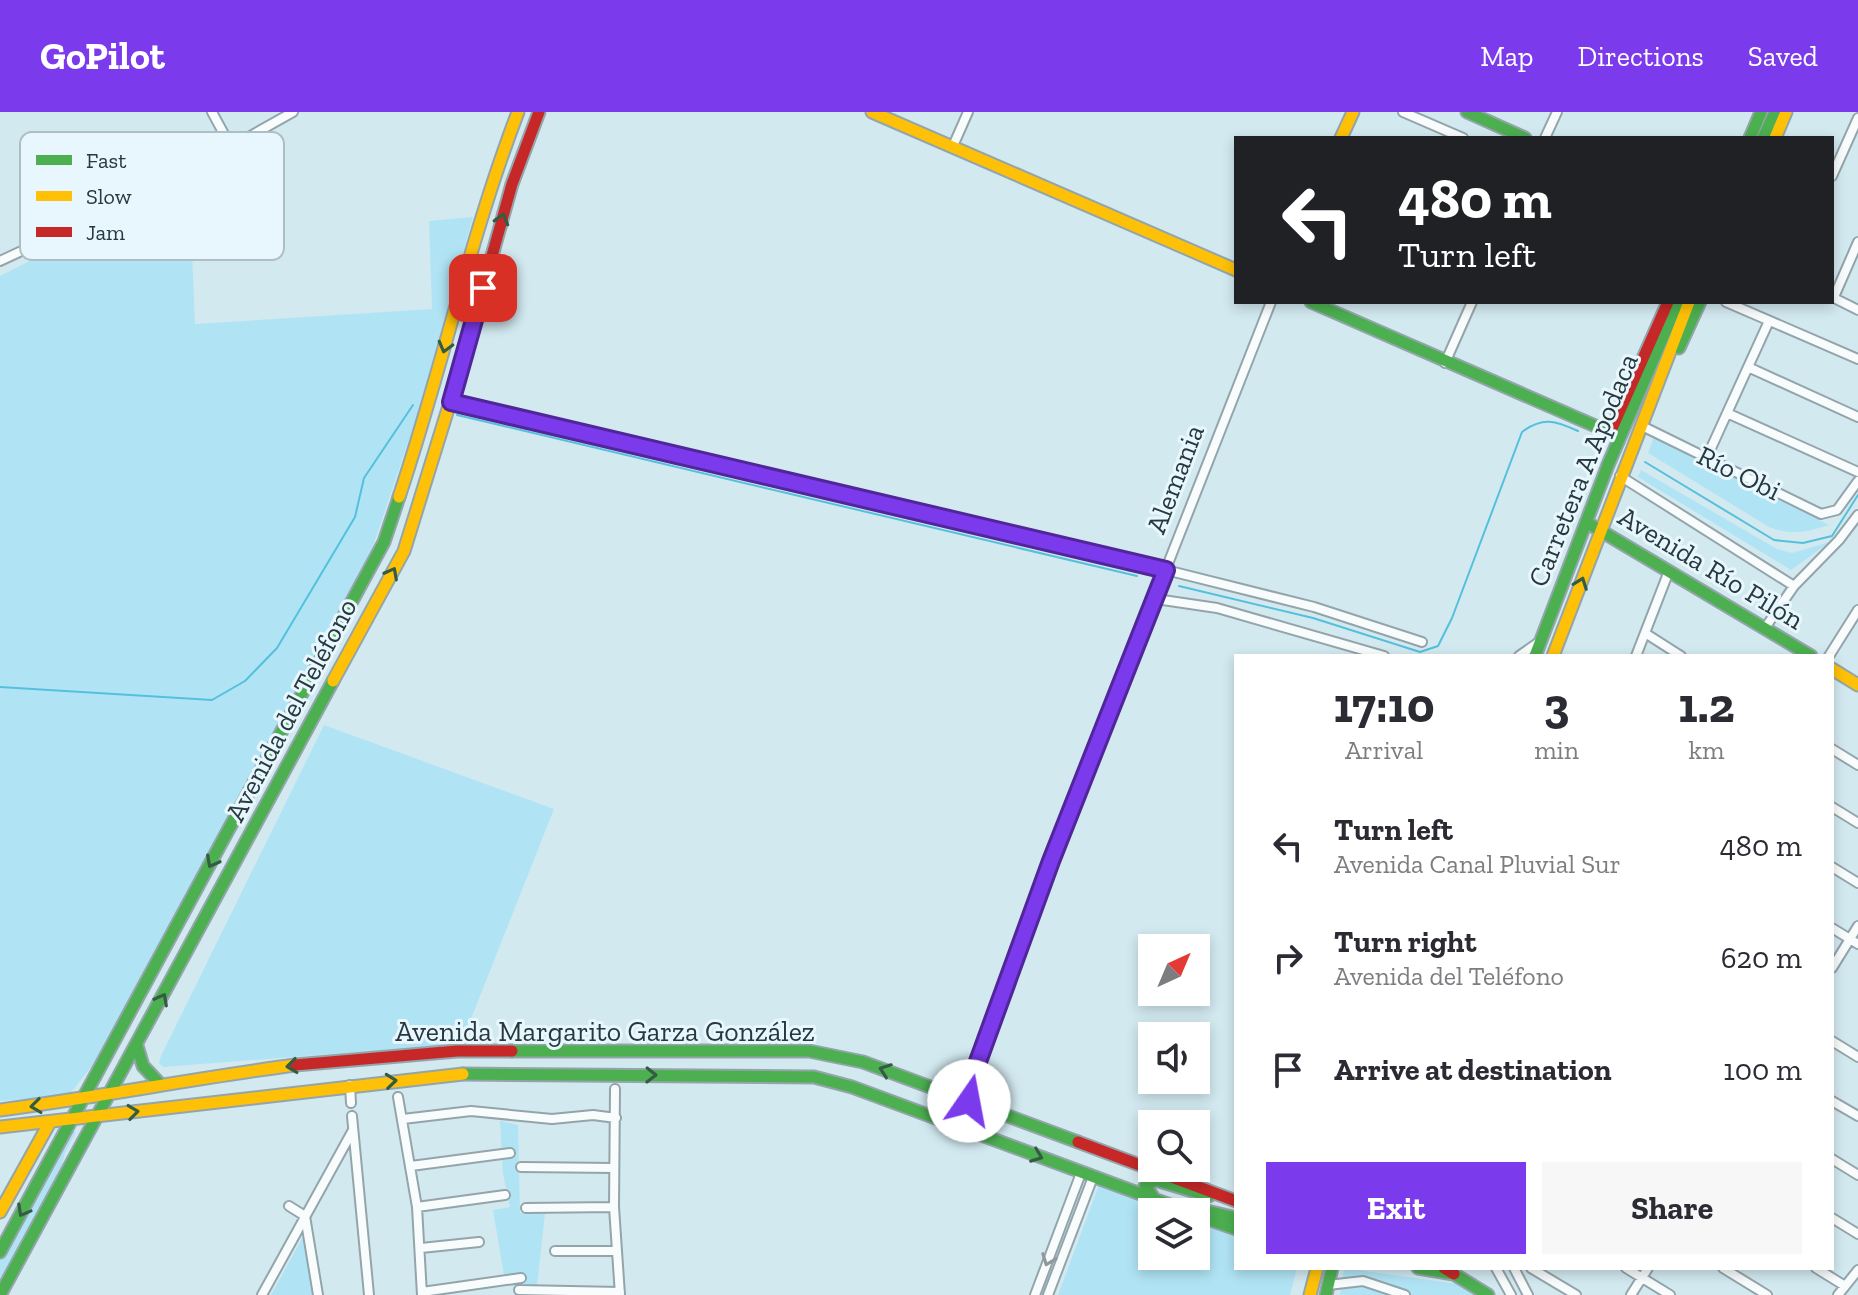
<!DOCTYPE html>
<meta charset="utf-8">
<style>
body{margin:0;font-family:"Zilla Slab",serif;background:#f7f7f7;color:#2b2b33;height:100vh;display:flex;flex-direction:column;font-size:30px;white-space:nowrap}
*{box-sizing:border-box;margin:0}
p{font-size:26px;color:#7c7c81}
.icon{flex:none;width:44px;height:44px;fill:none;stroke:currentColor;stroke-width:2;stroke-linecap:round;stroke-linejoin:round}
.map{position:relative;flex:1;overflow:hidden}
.sheet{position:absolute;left:1234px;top:542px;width:600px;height:616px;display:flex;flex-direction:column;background:#fff;border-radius:0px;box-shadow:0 4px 12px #0003}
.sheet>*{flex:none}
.banner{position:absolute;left:1234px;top:24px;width:600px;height:168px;border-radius:0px;box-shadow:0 4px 12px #0003;background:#202124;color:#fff;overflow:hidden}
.needle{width:52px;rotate:44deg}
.tools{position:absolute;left:1138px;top:822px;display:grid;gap:16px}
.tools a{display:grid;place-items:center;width:72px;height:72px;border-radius:0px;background:#fff;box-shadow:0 4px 12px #0003;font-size:40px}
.pin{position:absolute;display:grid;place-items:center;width:68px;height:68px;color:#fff;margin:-34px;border-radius:16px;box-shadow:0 4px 12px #0006}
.me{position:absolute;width:88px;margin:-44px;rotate:12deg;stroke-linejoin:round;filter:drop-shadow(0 0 6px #0008)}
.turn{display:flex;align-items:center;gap:28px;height:168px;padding:0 32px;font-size:36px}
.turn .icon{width:104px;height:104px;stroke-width:2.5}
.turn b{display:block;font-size:56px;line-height:68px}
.eta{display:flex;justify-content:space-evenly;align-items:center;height:136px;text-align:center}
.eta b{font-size:48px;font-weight:700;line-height:56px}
.button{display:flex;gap:16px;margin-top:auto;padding:16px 32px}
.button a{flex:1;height:92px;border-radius:0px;background:#7c3aed;color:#fff;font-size:32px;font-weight:700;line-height:92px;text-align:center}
.button a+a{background:#f7f7f7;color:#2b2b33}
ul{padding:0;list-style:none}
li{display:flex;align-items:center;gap:24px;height:112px;padding:0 32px}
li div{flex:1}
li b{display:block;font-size:30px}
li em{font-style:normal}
header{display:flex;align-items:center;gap:48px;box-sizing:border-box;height:112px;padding:0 40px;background:#7c3aed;color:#fff}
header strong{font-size:38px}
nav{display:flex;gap:44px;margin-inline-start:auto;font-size:28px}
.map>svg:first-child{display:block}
.green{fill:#b0e4f5}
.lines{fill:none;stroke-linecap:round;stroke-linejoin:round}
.stream{stroke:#54c0dc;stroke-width:2}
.street-casing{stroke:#93a5aa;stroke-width:12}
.fast-casing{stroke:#93a5aa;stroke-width:15}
.slow-casing{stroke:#93a5aa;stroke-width:15}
.jam-casing{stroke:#93a5aa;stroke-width:15}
.street{stroke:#f8fcfd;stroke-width:8}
.fast{stroke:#4caf50;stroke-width:11}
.slow{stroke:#ffc107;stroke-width:11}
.jam{stroke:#c62828;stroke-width:11}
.oneway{stroke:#335c43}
.oneway2{stroke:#909a9e}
.route-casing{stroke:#51269a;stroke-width:20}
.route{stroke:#7c3aed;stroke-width:14}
.labels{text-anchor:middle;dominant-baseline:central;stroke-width:6;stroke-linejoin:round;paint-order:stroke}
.street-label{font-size:28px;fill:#28393e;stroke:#e7f7fd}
.key{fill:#e7f7fd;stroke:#aebec4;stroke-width:2}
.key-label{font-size:22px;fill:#28393e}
</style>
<header>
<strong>GoPilot</strong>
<nav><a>Map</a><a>Directions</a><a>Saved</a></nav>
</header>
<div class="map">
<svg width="1858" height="1183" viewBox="0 0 1858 1183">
<rect width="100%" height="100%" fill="#d2e9f0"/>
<path class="green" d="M189,69L195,212L432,197L429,109L473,105L416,307L373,434L280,615L95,950L69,983L0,989V164Z
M1655,322L1829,413C1807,420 1792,424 1769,415L1648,341Z
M1641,358L1777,437L1792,441L1830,430L1791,458L1638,365Z
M324,613L554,697L461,932L163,955L159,951L161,944Z
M500,1009L518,1013L520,1101H545L537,1174L513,1175L515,1163H504L493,1098L510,1095L503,1062Z
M71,1018L76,1020L65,1041L59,1062L0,1170V1149Z
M1099,1073L1170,1100H1152V1144H1196V1110L1236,1125V1156H1297L1290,1183H1058Z
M305,1121L314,1183H271Z
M1344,1156L1457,1172L1475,1183H1340Z"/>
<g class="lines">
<path class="stream" d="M457,303L1137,464
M1645,350L1774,428L1803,431L1832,424L1858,383
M1179,474L1313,506L1420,540L1438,534L1452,506L1522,320C1543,304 1556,309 1578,319
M0,575L212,588L245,569L277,536L355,405L364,366L413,293"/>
<defs>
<path id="street" d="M212,0L231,35
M1403,0L1463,26
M1545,26L1557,0
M953,34L968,0
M1832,64L1858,6
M0,149L165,72L293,0
M1832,185L1858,198
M1834,185L1858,130
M1726,190L1858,247
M1445,251L1472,190
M1748,255L1858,305
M451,290L1166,458L1314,495L1422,530
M1727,301L1858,360
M1642,314L1821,402L1837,398L1858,369
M1707,345L1769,209
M1620,364L1794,474
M1156,487L1217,496L1384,544
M1765,516L1794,474L1839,428L1858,403
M1645,521L1681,544
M1519,544L1539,530
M1636,544L1669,459
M1829,544L1858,498
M1832,637L1858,653
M1832,695L1858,711
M1832,755L1858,771
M1832,816L1858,832
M1832,856L1858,814
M1832,929L1858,945
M350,973L351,991
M615,977L614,1095L620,1183
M398,985L417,1095L422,1183
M1832,989L1858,1004
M352,1004L369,1183
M403,1007L471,999L552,1007L593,1003L616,1006
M949,1010L958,985L971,967
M962,1015L972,966L1051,749L1271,190
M1832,1047L1858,1063
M411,1054L510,1041
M521,1055L614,1056
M289,1094L305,1104L318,1183
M417,1095L505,1083
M526,1096L614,1095
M1832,1106L1858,1122
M421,1136L479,1130
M555,1139H616
M1496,1156L1511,1183
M1514,1156L1528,1183
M1531,1156L1576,1183
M1626,1156L1670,1183
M1723,1156L1767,1183
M1816,1156L1845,1174
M1328,1173L1363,1169L1405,1183
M519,1178L620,1180
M422,1180L521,1166
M262,1183L353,1018
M1035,1183L1081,1061
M1048,1183L1093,1065
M1631,1183L1648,1156
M1838,1183L1858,1158"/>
<path id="fast" d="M1467,0L1525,26
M1750,26L1761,0
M1763,26L1775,0
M1311,190L1616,323
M1679,236L1700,190
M1586,410L1811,544
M1535,544L1608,353L1678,190
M137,934L143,954L159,971
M512,939H809L863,950L1078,1030
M463,962L814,965L852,975L1189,1100
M1153,1085L1145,1074L1156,1068L1209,1084
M1197,1102L1207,1099L1236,1106
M1196,1103L1236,1117
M0,1140L384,430L399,385
M1418,1156L1454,1162L1488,1183
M0,1183L333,569
M1326,1183L1332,1156"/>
<path id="slow" d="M872,0L1236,158
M1341,26L1353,0
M1775,26L1786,0
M399,385C442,257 470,125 518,0
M1553,544L1689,190
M1832,557L1858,573
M333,569L404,439L461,255
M0,998C99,985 196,966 295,953
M0,1015L463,962
M0,1100L50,1010
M1310,1183L1317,1156"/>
<path id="jam" d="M461,255L512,72L539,0
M1610,321L1668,190
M295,953L457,939H512
M1078,1030L1236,1089
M1444,1156L1454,1162"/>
</defs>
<use href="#street" class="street-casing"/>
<use href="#fast" class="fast-casing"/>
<use href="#slow" class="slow-casing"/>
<use href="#jam" class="jam-casing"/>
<use href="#street" class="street"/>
<use href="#fast" class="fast"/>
<use href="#slow" class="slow"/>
<use href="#jam" class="jam"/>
</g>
<defs><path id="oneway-chevron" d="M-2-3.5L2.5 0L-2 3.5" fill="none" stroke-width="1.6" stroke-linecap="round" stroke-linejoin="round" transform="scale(2)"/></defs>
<g class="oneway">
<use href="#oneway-chevron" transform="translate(502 107) rotate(-74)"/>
<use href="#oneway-chevron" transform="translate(445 235) rotate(105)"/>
<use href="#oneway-chevron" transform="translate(392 461) rotate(-62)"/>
<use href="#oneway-chevron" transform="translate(1581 471) rotate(-70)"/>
<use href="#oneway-chevron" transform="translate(212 750) rotate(118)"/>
<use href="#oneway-chevron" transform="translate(162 887) rotate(-62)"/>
<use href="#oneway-chevron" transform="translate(292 954) rotate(173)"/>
<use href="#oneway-chevron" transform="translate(885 958) rotate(-160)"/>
<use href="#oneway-chevron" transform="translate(651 963) rotate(1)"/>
<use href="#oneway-chevron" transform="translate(391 969) rotate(-6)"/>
<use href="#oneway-chevron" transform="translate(36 994) rotate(173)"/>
<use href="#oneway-chevron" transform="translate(133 1000) rotate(-7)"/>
<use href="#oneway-chevron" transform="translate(1037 1044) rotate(21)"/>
<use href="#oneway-chevron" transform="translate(23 1099) rotate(119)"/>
</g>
<use class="oneway2" href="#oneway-chevron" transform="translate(1048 1148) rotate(111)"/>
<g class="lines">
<defs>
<path id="route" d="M483,176L451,290L1166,458L1051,749L972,966L969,989"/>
</defs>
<use href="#route" class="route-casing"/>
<use href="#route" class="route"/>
</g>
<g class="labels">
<g class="street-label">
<text transform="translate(1583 358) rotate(-68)">Carretera A Apodaca</text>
<text transform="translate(1739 361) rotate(26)">Río Obi</text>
<text transform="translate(1175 367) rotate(-69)">Alemania</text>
<text transform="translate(1711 456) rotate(31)">Avenida Río Pilón</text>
<text transform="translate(291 598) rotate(-62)">Avenida del Teléfono</text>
<text x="605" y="919">Avenida Margarito Garza González</text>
</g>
</g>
<rect x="20" y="20" width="264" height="128" rx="12" class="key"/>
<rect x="36" y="43" width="36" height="10" fill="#4caf50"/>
<rect x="36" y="79" width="36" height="10" fill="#ffc107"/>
<rect x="36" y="115" width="36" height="10" fill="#c62828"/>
<g class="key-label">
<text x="86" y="56">Fast</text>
<text x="86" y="92">Slow</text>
<text x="86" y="128">Jam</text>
</g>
</svg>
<div class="tools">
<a><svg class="needle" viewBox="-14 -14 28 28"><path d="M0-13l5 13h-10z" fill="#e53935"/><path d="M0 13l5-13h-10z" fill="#7c7c81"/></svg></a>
<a><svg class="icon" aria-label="sound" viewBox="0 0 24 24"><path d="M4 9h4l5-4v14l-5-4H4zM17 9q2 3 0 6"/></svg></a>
<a><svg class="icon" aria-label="search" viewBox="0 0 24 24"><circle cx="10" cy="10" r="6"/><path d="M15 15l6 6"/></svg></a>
<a><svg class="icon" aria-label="layers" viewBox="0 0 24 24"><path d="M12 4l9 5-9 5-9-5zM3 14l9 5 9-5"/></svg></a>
</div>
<div class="pin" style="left:483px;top:176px;background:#d93025"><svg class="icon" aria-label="arrive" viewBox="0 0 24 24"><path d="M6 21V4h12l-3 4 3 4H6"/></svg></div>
<svg class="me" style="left:969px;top:989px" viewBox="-20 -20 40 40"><circle r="19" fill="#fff"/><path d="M0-13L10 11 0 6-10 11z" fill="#7c3aed"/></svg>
<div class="banner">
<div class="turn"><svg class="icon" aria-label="left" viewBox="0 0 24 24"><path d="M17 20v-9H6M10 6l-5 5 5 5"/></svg><div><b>480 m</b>Turn left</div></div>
</div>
<section class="sheet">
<div class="eta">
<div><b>17:10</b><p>Arrival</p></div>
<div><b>3</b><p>min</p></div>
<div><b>1.2</b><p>km</p></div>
</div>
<ul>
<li><svg class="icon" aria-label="left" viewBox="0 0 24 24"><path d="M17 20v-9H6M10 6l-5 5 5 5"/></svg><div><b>Turn left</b><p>Avenida Canal Pluvial Sur</p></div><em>480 m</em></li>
<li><svg class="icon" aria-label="right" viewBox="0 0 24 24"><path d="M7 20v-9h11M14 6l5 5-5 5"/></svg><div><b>Turn right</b><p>Avenida del Teléfono</p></div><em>620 m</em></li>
<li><svg class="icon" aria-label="arrive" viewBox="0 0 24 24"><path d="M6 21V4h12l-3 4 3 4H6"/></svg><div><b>Arrive at destination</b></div><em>100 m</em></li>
</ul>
<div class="button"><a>Exit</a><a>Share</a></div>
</section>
</div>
